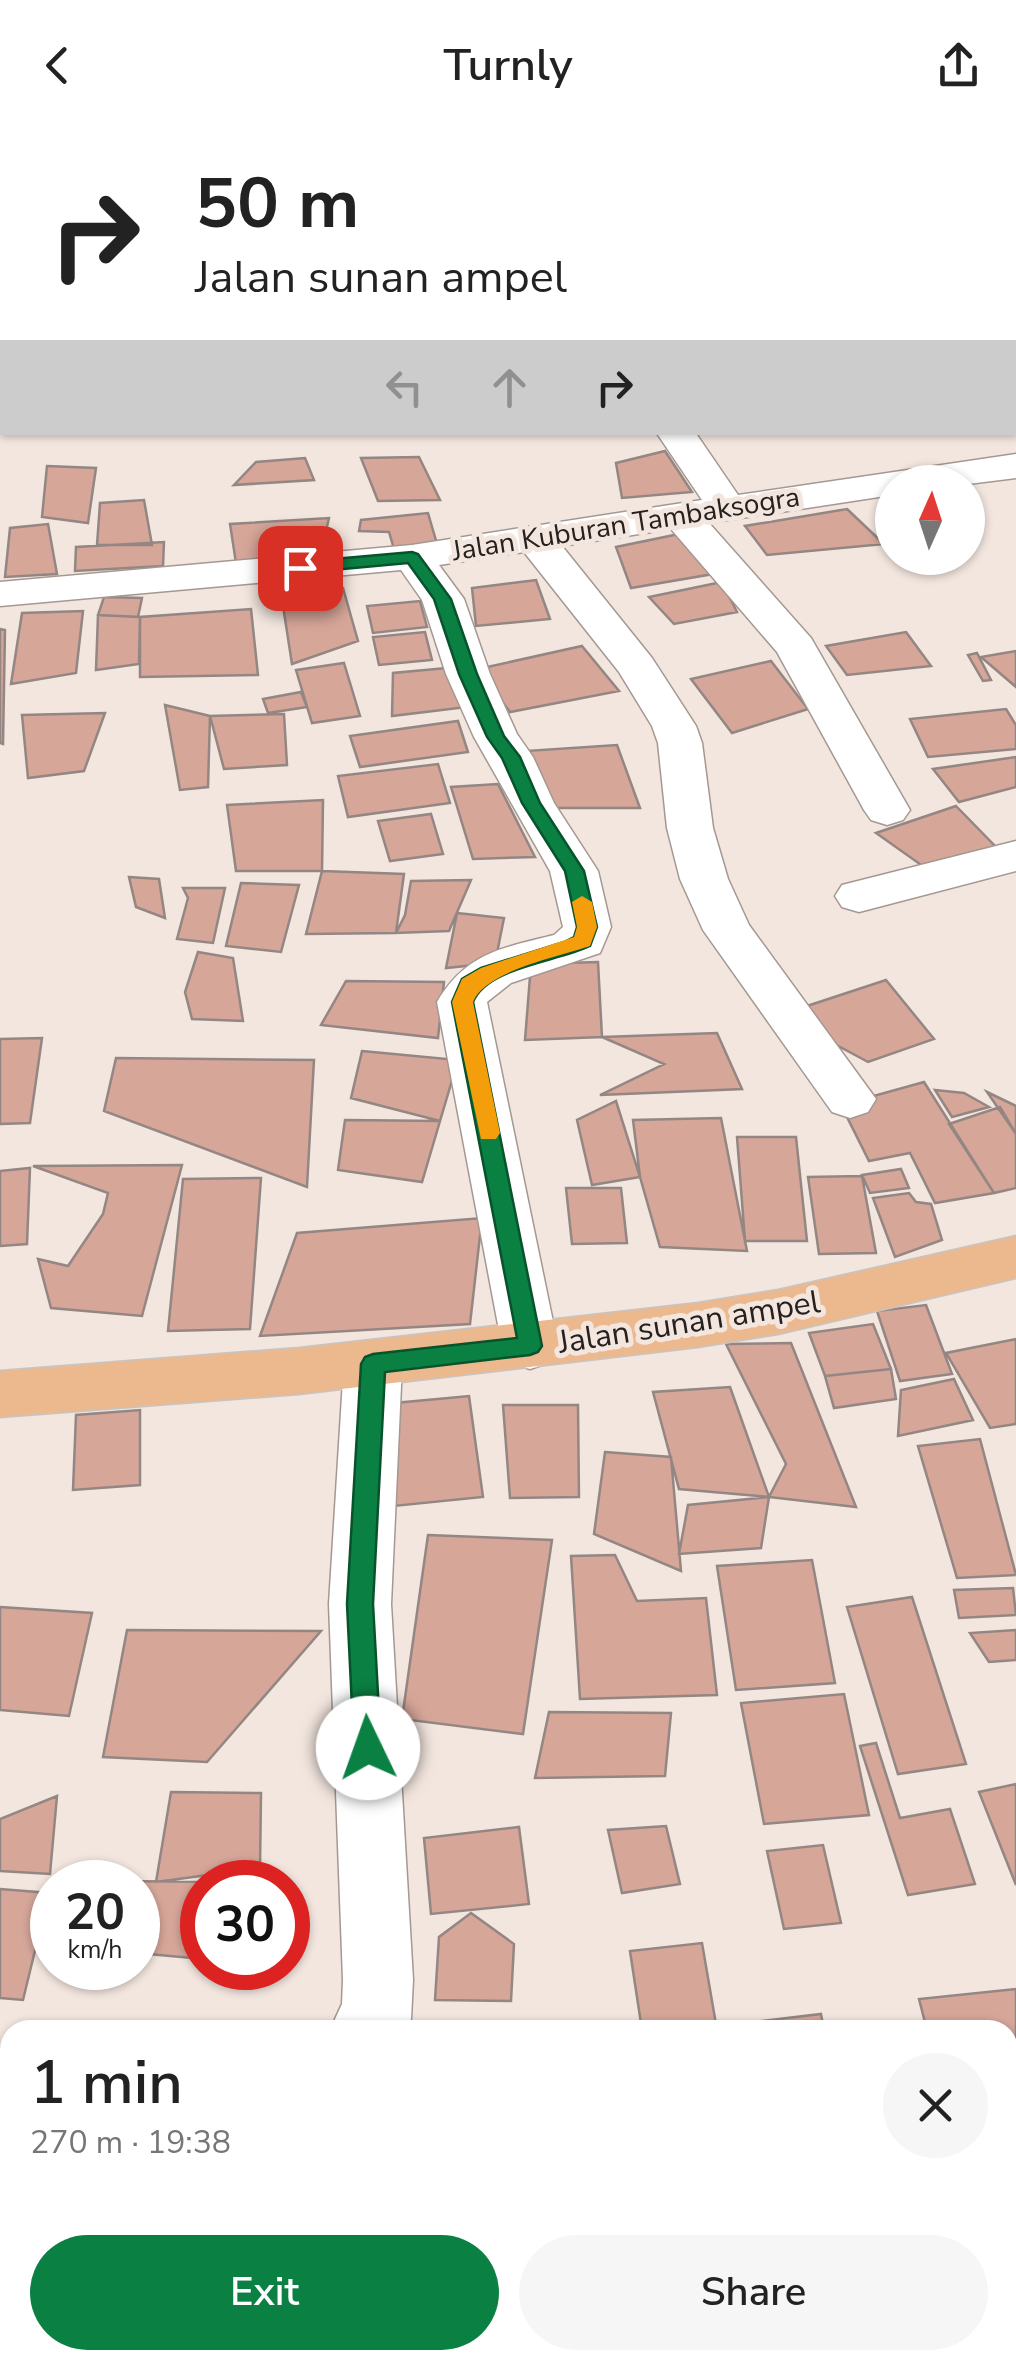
<!DOCTYPE html>
<meta charset="utf-8">
<style>
body{margin:0;font-family:"Nunito Sans",sans-serif;background:#f6f6f6;color:#222;height:100vh;display:flex;flex-direction:column;font-size:38px;white-space:nowrap}
*{box-sizing:border-box;margin:0}
p{font-size:32px;color:#767676}
.icon{flex:none;width:55px;height:55px;fill:none;stroke:currentColor;stroke-width:2;stroke-linecap:round;stroke-linejoin:round}
.map{position:relative;flex:1;overflow:hidden}
.sheet{position:absolute;left:0px;top:1890px;width:1018px;height:350px;display:flex;flex-direction:column;background:#fff;border-radius:30px 30px 0 0;box-shadow:0 2px 8px #0004}
.sheet>*{flex:none}
.guide{position:absolute;left:0px;top:0px;width:1018px;height:305px;box-shadow:0 2px 8px #0004;background:#fff;color:#222;overflow:hidden}
.needle{width:65px;rotate:3deg}
.tools{position:absolute;left:875px;top:335px;display:grid;gap:20px}
.tools a{display:grid;place-items:center;width:110px;height:110px;border-radius:50%;background:#fff;box-shadow:0 2px 8px #0004;font-size:50px}
.speed{position:absolute;left:30px;top:1730px;display:flex;gap:20px;font-size:50px;font-weight:700;text-align:center}
.speed>*{display:grid;place-content:center;width:130px;height:130px;border-radius:50%;background:#fff;box-shadow:0 2px 8px #0004;line-height:1}
.speed small{font-size:25px;font-weight:400}
.speed .limit{border:15px solid #d22;background:#fff;color:#111}
.pin{position:absolute;display:grid;place-items:center;width:85px;height:85px;color:#fff;margin:-42px;border-radius:20px;box-shadow:0 5px 15px #0006}
.me{position:absolute;width:110px;margin:-55px;rotate:357deg;stroke-linejoin:round;filter:drop-shadow(0 0 8px #0008)}
.turn{display:flex;align-items:center;gap:35px;height:210px;padding:0 30px;font-size:45px}
.turn .icon{width:130px;height:130px;stroke-width:2.5}
.turn b{display:block;font-size:70px;line-height:85px}
.lanes{display:flex;align-items:center;height:95px;padding:0 30px;background:#0003;justify-content:center;gap:50px;direction:ltr}
.lanes .off{opacity:.35}
.round{display:grid;place-items:center;flex:none;width:105px;height:105px;border-radius:52px;background:#f6f6f6}
.head{display:flex;align-items:center;justify-content:space-between;height:170px;padding:0 30px}
h1{font-size:60px;font-weight:600;line-height:75px}
.button{display:flex;gap:20px;margin-top:auto;padding:20px 30px}
.button a{flex:1;height:115px;border-radius:60px;background:#0b8043;color:#fff;font-size:40px;font-weight:600;line-height:115px;text-align:center}
.button a+a{background:#f6f6f6;color:#222}
header{display:flex;justify-content:space-between;align-items:center;height:130px;padding:0 30px;background:#fff;font-size:45px;font-weight:600}
.map>svg:first-child{display:block}
.building{fill:#d6a699;stroke:#948683;stroke-width:2.5}
.lines{fill:none;stroke-linecap:round;stroke-linejoin:round}
.street-casing{stroke:#a49892;stroke-width:3}
.secondary-casing{stroke:#a49892;stroke-width:3}
.primary-casing{stroke:#c7c5c4;stroke-width:3}
.street{fill:#fff;fill-rule:evenodd}
.secondary{fill:#fff;fill-rule:evenodd}
.primary{fill:#ecb88e;fill-rule:evenodd}
.route{fill:#0b8043;stroke:#07532c;stroke-width:2.5}
.slow{fill:#f59e0b}
.labels{text-anchor:middle;dominant-baseline:central;stroke-width:10;stroke-linejoin:round;paint-order:stroke}
.far-street-label{font-size:28px;fill:#26211e;stroke:#f3e6df}
.street-label{font-size:32px;fill:#26211e;stroke:#f3e6df}
</style>
<header><svg class="icon" aria-label="back" viewBox="0 0 24 24"><path d="M15 5l-7 7 7 7"/></svg>Turnly<svg class="icon" aria-label="share" viewBox="0 0 24 24"><path d="M12 15V3M7 8l5-5 5 5M5 13v7h14v-7"/></svg></header>
<div class="map">
<svg width="1016" height="2240" viewBox="0 0 1016 2240">
<rect width="100%" height="100%" fill="#f3e6df"/>
<path class="building" d="M665,321L692,362L622,368L616,333Z
M419,327L440,370L378,371L361,328Z
M305,328L314,350L234,355L256,332Z
M47,336L96,338L88,393L42,387Z
M144,370L152,415H97L100,373Z
M847,379L884,414L767,425L745,396Z
M428,383L437,414L394,419L389,402L359,401L361,390Z
M329,388L321,423L236,433L230,394Z
M48,394L57,444L5,447L10,398Z
M689,402L719,443L631,458L616,417Z
M164,412L163,436L75,441L76,417Z
M536,450L550,489L476,496L472,458Z
M722,452L737,482L674,494L649,467Z
M343,458L358,511L292,534L281,463Z
M104,467L142,468L138,487L98,485Z
M420,471L427,497L373,503L367,476Z
M251,479L258,545L140,547V487Z
M83,481L76,543L11,554L22,483Z
M98,485L140,487L139,534L96,540Z
M0,499L5,500L3,614L0,613Z
M425,502L432,530L379,535L373,507Z
M906,502L931,536L847,545L826,516Z
M582,516L619,561L510,582L478,539Z
M1016,521V557L981,527Z
M977,523L991,550L983,551L968,525Z
M771,531L808,579L732,603L691,549Z
M344,533L360,586L312,593L296,540Z
M457,537L467,577L392,586L393,543Z
M301,562L307,577L268,583L263,569Z
M165,575L210,586L208,657L180,660Z
M1006,579L1016,595V619L928,627L910,589Z
M105,583L84,641L28,648L22,585Z
M284,584L287,635L224,639L210,586Z
M458,591L468,622L360,637L350,606Z
M617,615L640,678H552L510,622Z
M1016,627V657L959,672L933,639Z
M438,634L450,673L348,687L338,646Z
M498,654L535,727L473,729L451,657Z
M323,670L322,741H236L227,675Z
M956,676L998,719L924,737L876,703Z
M431,684L443,724L390,731L378,691Z
M322,741L404,744L396,803L306,804Z
M129,747L159,749L165,788L136,777Z
M471,750L449,801L396,803L405,785L411,751Z
M241,753L299,755L281,822L226,816Z
M183,758H225L213,813L177,809L188,768Z
M457,783L504,788L495,833L446,838Z
M198,822L233,828L243,891L192,889L185,862Z
M598,832L602,907L525,910L531,834Z
M886,850L934,909L868,932L831,912L804,877Z
M346,851L444,852L438,908L321,895Z
M717,903L742,959L600,965L664,934L602,907Z
M42,908L30,993L0,994V909Z
M362,921L458,930L440,991L351,968Z
M116,928L314,930L307,1057L104,981Z
M924,952L994,1063L935,1073L910,1023L869,1031L841,975Z
M935,960L964,963L989,977L952,987Z
M987,962L1016,976V1004Z
M616,971L640,1047L592,1055L577,990Z
M1000,977L1016,1004V1058L994,1063L949,994Z
M721,988L747,1121L660,1117L640,1047L633,990Z
M345,990L440,991L422,1052L338,1040Z
M737,1007H796L807,1111H745Z
M182,1035L142,1186L51,1178L38,1129L68,1136L103,1084L108,1063L33,1036Z
M30,1038L27,1114L0,1116V1041Z
M901,1039L909,1058L870,1063L862,1045Z
M862,1046L876,1123L819,1124L808,1047Z
M261,1048L250,1199L168,1201L183,1049Z
M566,1058H621L627,1113L572,1114Z
M909,1063L916,1072L931,1074L942,1110L895,1127L873,1068Z
M482,1088L470,1194L260,1206L297,1103Z
M926,1175L952,1244L900,1251L877,1181Z
M873,1194L891,1239L825,1246L809,1203Z
M1016,1209V1294L990,1298L946,1223Z
M791,1213L856,1377L769,1367L786,1334L726,1214Z
M891,1239L896,1269L834,1278L825,1246Z
M954,1249L973,1290L898,1306L901,1260Z
M730,1257L769,1367L679,1359L653,1262Z
M469,1266L483,1367L394,1376L384,1274Z
M503,1275H578L579,1367L510,1368Z
M140,1280V1355L73,1360L76,1285Z
M980,1309L1016,1445L957,1448L918,1316Z
M605,1322L671,1327L681,1441L594,1404Z
M769,1367L761,1418L679,1424L688,1375Z
M428,1405L552,1410L523,1604L402,1589Z
M615,1425L637,1471L706,1468L717,1565L580,1569L571,1426Z
M812,1430L835,1553L736,1560L717,1436Z
M1013,1458L1016,1485L959,1488L954,1460Z
M912,1467L966,1634L898,1644L847,1477Z
M0,1477L92,1483L69,1586L0,1580Z
M127,1500L321,1501L207,1632L103,1627Z
M1016,1500V1530L989,1532L970,1503Z
M844,1564L869,1685L764,1694L741,1573Z
M549,1582L671,1583L665,1646L535,1648Z
M876,1613L900,1688L950,1679L975,1754L908,1765L860,1616Z
M1016,1654V1755L979,1662Z
M171,1662L261,1663L260,1738L156,1752Z
M57,1666L50,1744L0,1741V1689Z
M666,1696L680,1754L622,1763L608,1700Z
M519,1697L529,1774L431,1784L424,1708Z
M823,1715L841,1793L784,1799L767,1721Z
M105,1751L245,1752H202V1829L138,1823V1752Z
M0,1759L49,1763L23,1870L0,1868Z
M471,1783L514,1814L511,1871L435,1870L439,1807Z
M702,1813L717,1900H642L630,1821Z
M1016,1859V2030L1008,2031V1900H927L919,1869Z
M821,1884L824,1900H745L744,1893Z
M0,2022L6,2148H0Z
M1016,2191V2240H941L944,2230H1008V2192Z
M198,2230H210V2240H125Z"/>
<g class="lines">
<defs>
<path id="street" d="M656,302H695L738,365L1016,324V348L968,354L892,352V365L709,393L811,508L910,680L903,690L887,695L871,690L864,680L777,522L671,399L562,416L652,528L696,596L702,613L713,698L728,749L749,795L876,969L868,982L850,988L832,982L703,800L680,749L667,698L658,613L652,596L619,542L524,422L439,435L464,469L490,544L517,604L533,627L554,673L598,741L611,797L600,823L511,853L487,872L558,1216L550,1232L530,1239L510,1232L502,1216L437,872C466,823 502,818 554,805L563,797L550,741L474,607L446,544L422,470L401,440L0,476V452L412,415L702,370Z
M1016,711V741L859,782L842,777L835,766L842,755Z
M373,1211L393,1218L402,1234L391,1474L413,1850L411,1889L407,1900H330L342,1874L343,1850L329,1474L344,1234L353,1218Z
M1016,2133V2209L1008,2210V2134Z
M10,2158V2230H23L0,2237V2159Z
M207,2230H419L415,2240H203Z"/>
<path id="secondary" d="M901,0H935L936,2H903Z
M1015,79H1016V100H1015Z"/>
<path id="primary" d="M1016,1106V1148L778,1204L698,1217L299,1264L0,1287V1241L299,1218L698,1173L778,1160Z"/>
</defs>
<use href="#street" class="street-casing"/>
<use href="#secondary" class="secondary-casing"/>
<use href="#primary" class="primary-casing"/>
<use href="#street" class="street"/>
<use href="#secondary" class="secondary"/>
<use href="#primary" class="primary"/>
</g>
<path class="route" d="M412,422L418,424L451,469L477,544L504,606L520,627L540,673L584,741L597,797L590,816C557,832 487,837 473,872L542,1216L538,1222L530,1225L385,1242L373,1474L381,1618L377,1627L368,1630L358,1627L354,1618L347,1474L361,1234L365,1227L373,1224L517,1208L452,872L462,849L481,838L564,812L574,807L577,797L565,741L522,673L502,628L487,607L459,544L434,469L408,433L300,443L292,438L300,432Z"/>
<path class="slow" d="M582,766L592,772L597,797L590,816C558,827 485,841 473,872L500,1003L496,1009H481L452,872L462,849L481,838L574,807L577,797L572,772Z"/>
<g class="labels">
<g class="far-street-label">
<text transform="translate(626 394) rotate(-9)">Jalan Kuburan Tambaksogra</text>
</g>
<g class="street-label">
<text transform="translate(689 1192) rotate(-9)">Jalan sunan ampel</text>
</g>
</g>
</svg>
<div class="tools">
<a><svg class="needle" viewBox="-14 -14 28 28"><path d="M0-13l5 13h-10z" fill="#e53935"/><path d="M0 13l5-13h-10z" fill="#767676"/></svg></a>
</div>
<div class="speed"><div>20<small>km/h</small></div><div class="limit">30</div></div>
<div class="pin" style="left:300px;top:438px;background:#d93025"><svg class="icon" aria-label="arrive" viewBox="0 0 24 24"><path d="M6 21V4h12l-3 4 3 4H6"/></svg></div>
<svg class="me" style="left:368px;top:1618px" viewBox="-20 -20 40 40"><circle r="19" fill="#fff"/><path d="M0-13L10 11 0 6-10 11z" fill="#0b8043"/></svg>
<div class="guide">
<div class="turn"><svg class="icon" aria-label="right" viewBox="0 0 24 24"><path d="M7 20v-9h11M14 6l5 5-5 5"/></svg><div><b>50 m</b>Jalan sunan ampel</div></div>
<div class="lanes"><svg class="icon off" aria-label="left" viewBox="0 0 24 24"><path d="M17 20v-9H6M10 6l-5 5 5 5"/></svg><svg class="icon off" aria-label="ahead" viewBox="0 0 24 24"><path d="M12 20V5M6 11l6-6 6 6"/></svg><svg class="icon" aria-label="right" viewBox="0 0 24 24"><path d="M7 20v-9h11M14 6l5 5-5 5"/></svg></div>
</div>
<section class="sheet">
<div class="head"><div><h1>1 min</h1><p>270 m · 19:38</p></div><a class="round"><svg class="icon" aria-label="close" viewBox="0 0 24 24"><path d="M6 6l12 12M18 6L6 18"/></svg></a></div>
<div class="button"><a>Exit</a><a>Share</a></div>
</section>
</div>
